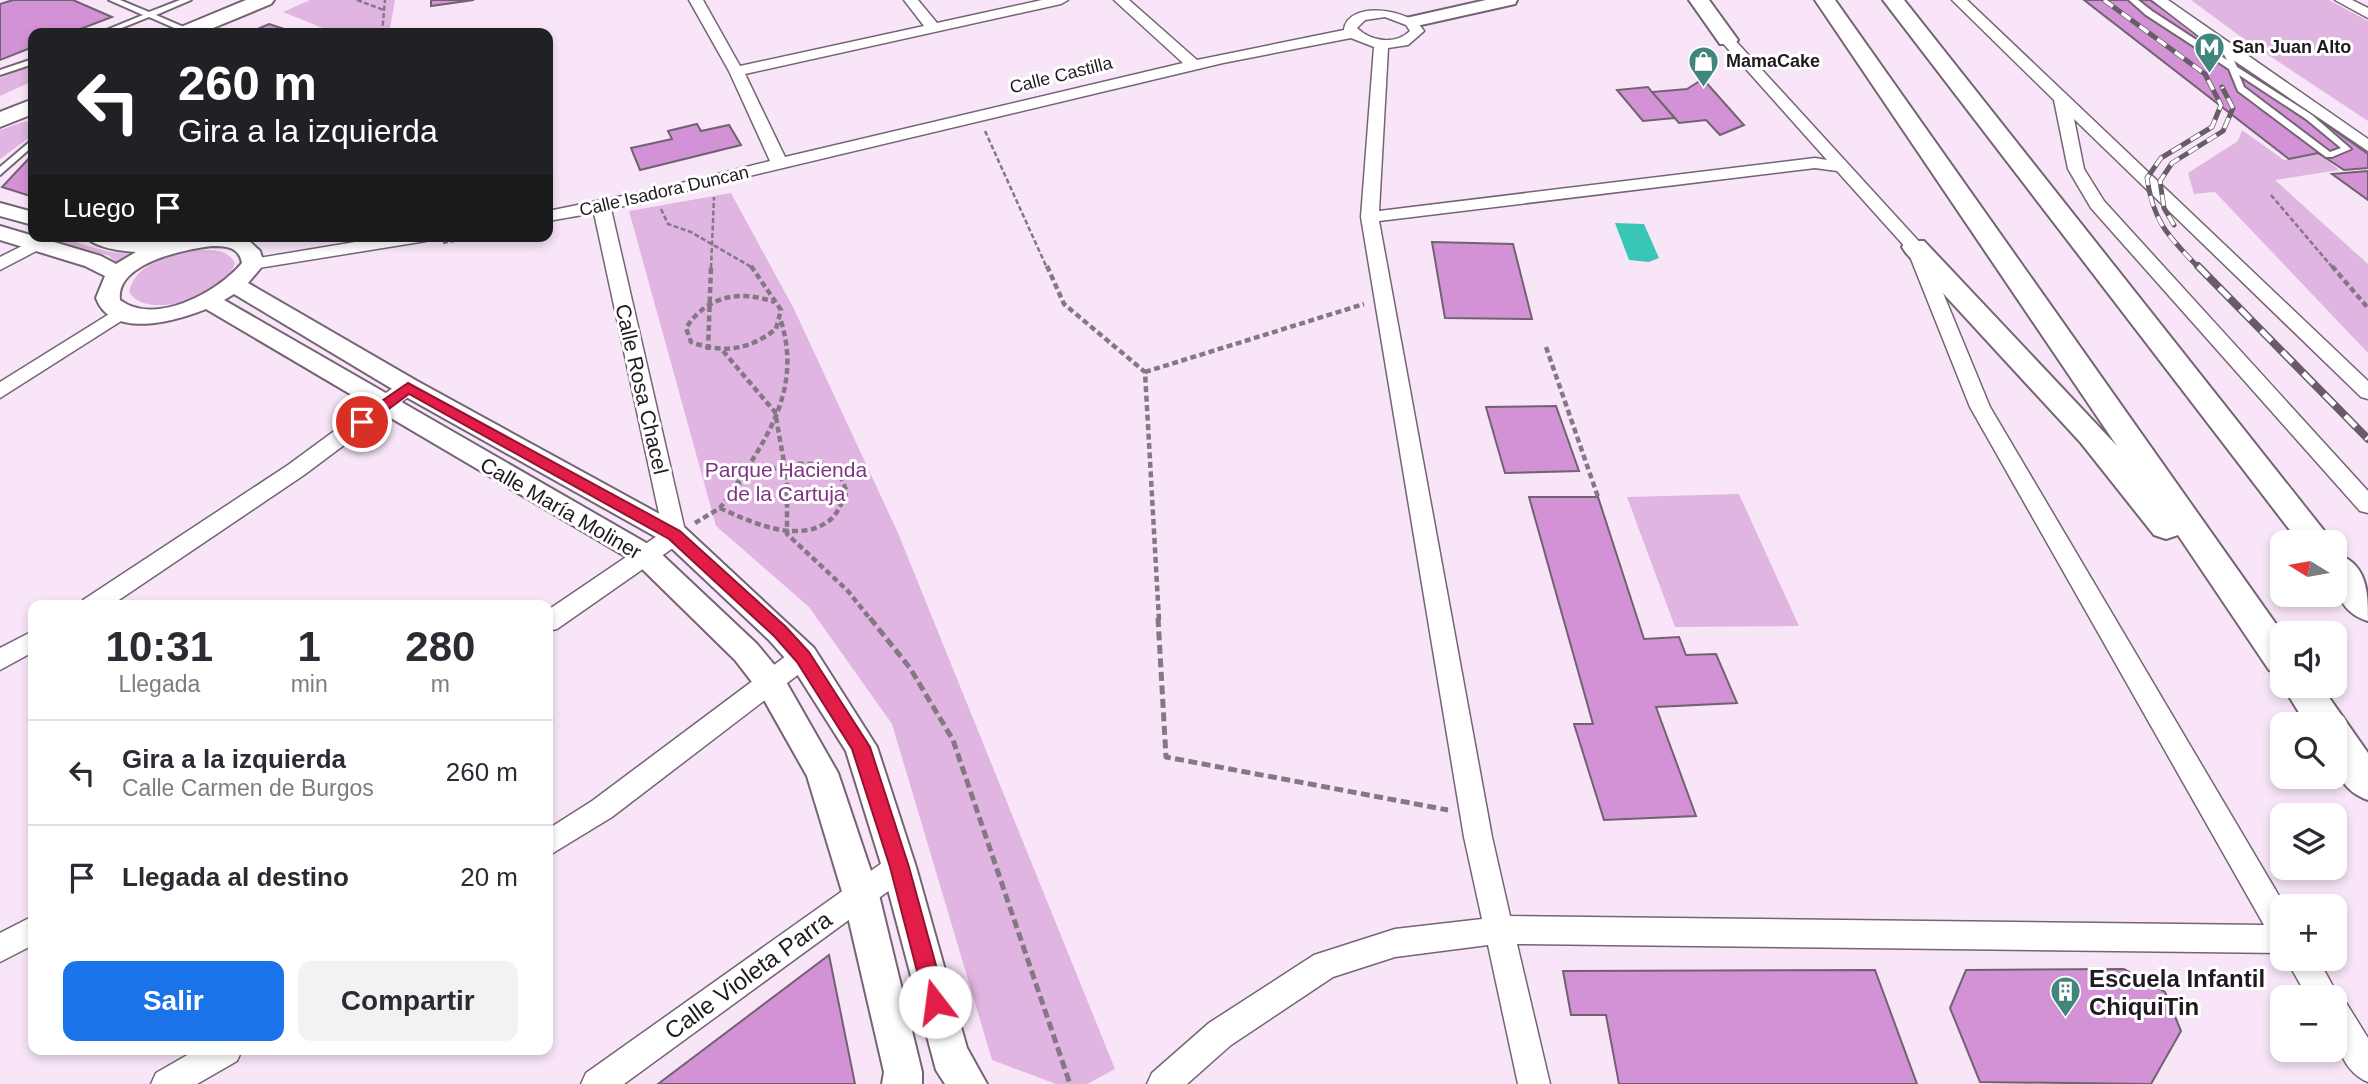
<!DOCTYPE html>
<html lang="es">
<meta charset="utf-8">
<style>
body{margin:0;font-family:Arial,sans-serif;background:#f2f2f3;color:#2b2b33;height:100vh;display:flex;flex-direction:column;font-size:26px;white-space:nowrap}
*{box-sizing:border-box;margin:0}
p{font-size:23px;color:#7c7c81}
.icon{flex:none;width:38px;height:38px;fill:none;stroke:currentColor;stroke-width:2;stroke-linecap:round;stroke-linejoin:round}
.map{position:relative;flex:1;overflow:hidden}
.details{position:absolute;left:28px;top:600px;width:525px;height:455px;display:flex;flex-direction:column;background:#fff;border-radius:14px;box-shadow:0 4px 10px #0003}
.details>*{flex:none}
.banner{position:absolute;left:28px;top:28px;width:525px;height:214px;border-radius:14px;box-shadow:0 4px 10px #0003;background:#202124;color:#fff;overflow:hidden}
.needle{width:46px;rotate:281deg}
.tools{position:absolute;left:2270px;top:530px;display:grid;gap:14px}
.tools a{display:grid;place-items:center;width:77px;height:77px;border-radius:14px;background:#fff;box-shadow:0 4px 10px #0003;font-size:35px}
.pin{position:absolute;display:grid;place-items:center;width:60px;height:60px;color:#fff;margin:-30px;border:4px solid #fff;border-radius:50%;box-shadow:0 2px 7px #0007}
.me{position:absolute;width:77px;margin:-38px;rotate:345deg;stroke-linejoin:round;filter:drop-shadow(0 0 5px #0008)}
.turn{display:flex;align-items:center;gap:24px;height:147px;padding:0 35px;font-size:32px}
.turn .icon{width:91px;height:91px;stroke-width:2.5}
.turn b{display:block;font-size:49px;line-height:60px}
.then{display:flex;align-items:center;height:66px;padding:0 35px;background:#0003;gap:14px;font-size:26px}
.eta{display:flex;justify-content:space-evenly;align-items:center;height:119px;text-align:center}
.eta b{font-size:42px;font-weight:800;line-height:49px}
.cta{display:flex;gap:14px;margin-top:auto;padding:14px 35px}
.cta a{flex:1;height:80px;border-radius:14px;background:#1a73e8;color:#fff;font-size:28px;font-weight:800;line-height:80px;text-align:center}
.cta a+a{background:#f2f2f3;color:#2b2b33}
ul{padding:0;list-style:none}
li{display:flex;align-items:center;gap:21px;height:105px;padding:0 35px;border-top:2px solid #e1e1e2}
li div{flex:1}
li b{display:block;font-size:26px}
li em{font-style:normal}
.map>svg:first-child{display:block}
.green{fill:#e0b5e1}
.water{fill:#39c6b6}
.building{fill:#d492d6;stroke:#716271;stroke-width:2}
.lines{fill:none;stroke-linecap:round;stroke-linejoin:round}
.service-casing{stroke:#746474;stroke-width:4}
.minor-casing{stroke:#746474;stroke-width:3}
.tertiary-casing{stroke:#746474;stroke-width:4}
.secondary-casing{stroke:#746474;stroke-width:4}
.path-far2{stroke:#837883;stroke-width:2.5;stroke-dasharray:5 2.5;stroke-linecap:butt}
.path-far1{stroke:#837883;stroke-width:4.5;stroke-dasharray:6 3.5;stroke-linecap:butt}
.path{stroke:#837883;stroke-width:5;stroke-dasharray:9 4.5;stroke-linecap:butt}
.service{fill:#fff;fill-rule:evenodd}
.minor{fill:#fff;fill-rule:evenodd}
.tertiary{fill:#fff;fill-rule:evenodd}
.secondary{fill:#fff;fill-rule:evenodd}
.rail-far1-casing{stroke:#675d67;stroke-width:5}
.rail-casing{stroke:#675d67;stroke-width:8}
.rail-far1{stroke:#fff;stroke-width:3.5;stroke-dasharray:11;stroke-linecap:butt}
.rail{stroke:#fff;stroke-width:5;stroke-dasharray:15;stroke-linecap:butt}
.route{fill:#e11d48;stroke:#92132f;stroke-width:2}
.labels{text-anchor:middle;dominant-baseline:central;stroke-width:6;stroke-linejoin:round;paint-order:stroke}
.far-poi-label{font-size:18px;font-weight:bold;fill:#201a20;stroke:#fff;text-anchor:start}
.far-street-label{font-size:18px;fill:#201a20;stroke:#fff}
.street-label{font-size:21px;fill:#201a20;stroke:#fff}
.park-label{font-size:21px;fill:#803284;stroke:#fff}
.near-street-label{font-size:24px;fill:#201a20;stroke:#fff}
.near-poi-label{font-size:24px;font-weight:bold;fill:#201a20;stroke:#fff;text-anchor:start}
</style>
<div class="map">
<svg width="2368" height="1084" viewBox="0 0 2368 1084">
<rect width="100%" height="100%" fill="#f8e6f8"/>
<path class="green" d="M310,0H395L390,28L385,33H335L283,12Z
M2191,0H2329L2368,21V121L2244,39Z
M33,65V81L0,96V78Z
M26,121L33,124V135L0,159V130Z
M2242,130L2284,160L2318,153L2339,170L2275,180L2368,264V353L2215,192L2194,194L2188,173L2238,141Z
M731,193L794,309L898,533L1115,1069L1087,1084H1056L992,1060L892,724L809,607L716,526L629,211Z
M40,236C73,236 103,257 136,253L118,264L109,256Z
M196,250C211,250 227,248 235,263C227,294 148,323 129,292C135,263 171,255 196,250Z
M1739,494L1799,626L1675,627L1627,497Z"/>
<path class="water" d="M1615,223L1644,224L1659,258L1649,262L1629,260Z"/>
<path class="building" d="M13,0H73L112,17L70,33H33V47L0,60V4Z
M431,0H474L431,6Z
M2084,0H2150L2368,154V168L2344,170L2318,153L2289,159Z
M269,24L287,30L247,33L260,28Z
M1703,79L1744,125L1720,135L1706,120L1679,123L1652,92L1687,89Z
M1648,87L1652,92L1675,118L1643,121L1617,90Z
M697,124L701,131L729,125L741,145L640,170L631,148L672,139L668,131Z
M33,154V197L2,187Z
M2368,171V200L2332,174Z
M1432,242L1513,244L1532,319L1445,318Z
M1556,406L1579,471L1505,473L1486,407Z
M1529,497H1598L1644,639L1679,637L1686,655L1716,654L1737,703L1656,707L1696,816L1604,820L1574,724H1593Z
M829,955L855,1084H658Z
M2124,969L2165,992L2181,1031L2151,1084L1980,1082L1950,1008L1966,970Z
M1875,970L1917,1084H1619L1606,1015H1571L1563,971Z"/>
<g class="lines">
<defs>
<path id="service" d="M109,0H120L149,12L180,0H191L156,15L193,31L186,33L149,17L109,33H99L143,15Z
M2129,0H2138L2152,11L2227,60L2221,49L2228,47L2237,67L2312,115L2351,149L2332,157H2326L2238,91L2229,69L2146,15ZM2239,75L2306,119L2341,148L2330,152L2244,87Z
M33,59V64L0,75V70Z
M33,139V146L0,175V167Z"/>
<path id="minor" d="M689,0H703L740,66L924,26L904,0H918L937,23L1042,0H1068L1061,4L745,74L785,157L1183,63L1114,0H1129L1197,60L1344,30C1347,0 1411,8 1424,31L1408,45L1388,48L1379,211L1815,158L1827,160L1720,40L1727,36L1732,37L1924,247L1990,407L2285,906H2282V953L1517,944L1550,1084H1518L1488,945L1395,957L1333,977L1231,1045L1187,1084H1147L1152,1073L1209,1023L1314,955L1395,929L1482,919L1464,837L1361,217L1374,47L1351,38L1223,63L611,209L686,535L683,541L557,629L548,631V610L663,532L594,213L548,221V211L657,189L770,161L729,71ZM1385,17L1406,25L1410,31C1395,45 1372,42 1357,28L1365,20ZM1815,168L1837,171L1907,249L1970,407L2264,925L1510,916L1492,837L1379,221Z
M1952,0H1967L2368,381V399L2361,397L2074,119L2084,169L2104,201L2368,491V513L2360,511L2091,208L2068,169L2054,100Z
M2152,0H2168L2368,139V151L2208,43Z
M2335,0H2352L2368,8V18Z
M391,236H435L426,241L253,269L244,264L253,259Z
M36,239L45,244L42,248L0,270V257Z
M122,306L131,312L129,316L0,398V382Z
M408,380L418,387L415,392L304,475L110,606H79L83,600L288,465L401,382Z
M33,631V652L0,670V648Z
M803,647L812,650L815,657L812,664L612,817L548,856V829L592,801L794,650Z
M899,854L909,858L913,867L909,876L624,1084H581L586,1073L889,858Z
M33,916V945L0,962V933Z
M2286,959H2318L2340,999L2345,1001L2368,1038V1082C2335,1068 2334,1028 2334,998H2308Z
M196,1050H242L237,1061L197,1084H151L156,1073Z"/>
<path id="tertiary" d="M1486,0H1517L1515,4L1412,27L1403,22L1406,18Z
M0,203L33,212V225L0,216Z
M0,226L101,256L116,264L136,252C121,251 95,248 85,236L166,241L187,236L247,239L260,251L264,264L248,283L417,381L685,528L814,648L877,747L916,867L967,1048L987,1084H945L936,1070L882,867L846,751L792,666L769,640L665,542L399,393L234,294L224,300L655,548L757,644L781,673L838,773L879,895L922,1072V1084H882L884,1072L843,895L807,776L759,691L735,660L635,562L206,309C176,321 112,340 96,298L105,276L85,266L0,240ZM212,246C227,246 239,247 242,263C217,293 155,326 120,300C115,263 186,249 212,246Z"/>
<path id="secondary" d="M246,0H274L271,4L201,33H173L176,29Z
M1689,0H1709L1738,40L1734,44H1720Z
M1815,0H1835L2283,634L2282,674L2269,670L2178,535L2166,539L2154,535L2081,443L1906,253L1902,247L1906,241H1924L2117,446Z
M1883,0H1904L2333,542H2299Z
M33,99V114L0,127V112Z
M2334,553C2368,563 2368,592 2368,621C2335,611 2334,582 2334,553Z
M2282,685L2321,686L2368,753V800C2332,787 2334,757 2334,724H2306Z"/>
</defs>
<use href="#service" class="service-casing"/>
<use href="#minor" class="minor-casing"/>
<use href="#tertiary" class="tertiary-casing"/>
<use href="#secondary" class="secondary-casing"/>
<path class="path-far2" d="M357,0L384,10
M382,33L385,0
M985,131L1047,268
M2271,195L2333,268
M661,209L668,224L691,232L753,268
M443,243L483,236
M711,268L714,197"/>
<path class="path-far1" d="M751,266L781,310L776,329C749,350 723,354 691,342L686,328C707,295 740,290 775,302
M1047,266L1064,304L1145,372L1159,620
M2332,266L2368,308
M1546,347L1598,497
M708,350L711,266
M723,351L775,412L787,479V534L848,591L871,620
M1145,372L1364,304
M720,508C751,522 798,545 830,520C838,514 842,501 847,492L837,468C794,458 776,466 737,484
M695,523L720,508L727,499C764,442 803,392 781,321"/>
<path class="path" d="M870,618L910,668L953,740L1070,1084
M1158,618L1166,757L1448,810"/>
<use href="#service" class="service"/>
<use href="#minor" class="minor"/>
<use href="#tertiary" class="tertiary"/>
<use href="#secondary" class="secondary"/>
<defs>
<path id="rail-far1" d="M2104,0L2205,74L2221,105L2212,127L2161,158L2147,178C2153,222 2169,237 2199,268
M2174,225L2164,208L2160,181L2172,163L2223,131L2233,108L2222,87"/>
<path id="rail" d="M2198,266L2368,439"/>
</defs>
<use href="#rail-far1" class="rail-far1-casing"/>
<use href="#rail" class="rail-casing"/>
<use href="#rail-far1" class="rail-far1"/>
<use href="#rail" class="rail"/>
</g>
<path class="route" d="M408,383L680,531L786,627L809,652L870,747L909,867L946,1002L943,1009L935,1012L928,1009L925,1002L890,867L852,749L797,662L775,637L669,539L409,394L367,425H357V418Z"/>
<defs>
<symbol id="metro-pin" viewBox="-11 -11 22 30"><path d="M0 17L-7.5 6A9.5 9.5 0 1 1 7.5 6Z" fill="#40867c" stroke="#fff"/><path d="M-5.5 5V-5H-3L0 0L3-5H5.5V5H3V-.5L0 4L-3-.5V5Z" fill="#fff"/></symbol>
<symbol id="shop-pin" viewBox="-11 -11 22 30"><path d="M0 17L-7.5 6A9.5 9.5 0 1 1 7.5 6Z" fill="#40867c" stroke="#fff"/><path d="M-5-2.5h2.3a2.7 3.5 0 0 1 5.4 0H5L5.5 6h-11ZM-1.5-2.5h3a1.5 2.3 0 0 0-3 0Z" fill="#fff"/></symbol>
<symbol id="building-pin" viewBox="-11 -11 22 30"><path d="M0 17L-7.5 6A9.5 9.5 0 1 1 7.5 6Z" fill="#40867c" stroke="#fff"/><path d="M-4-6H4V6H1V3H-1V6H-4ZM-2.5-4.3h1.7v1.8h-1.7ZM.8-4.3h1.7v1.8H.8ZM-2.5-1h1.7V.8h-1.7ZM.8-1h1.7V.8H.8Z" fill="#fff"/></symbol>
</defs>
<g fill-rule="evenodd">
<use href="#metro-pin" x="2192" y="30" width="35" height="47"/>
<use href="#shop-pin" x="1686" y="44" width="35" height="47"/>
<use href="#building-pin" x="2048" y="974" width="35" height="47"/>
</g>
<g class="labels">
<g class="far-poi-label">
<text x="2232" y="47">San Juan Alto</text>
<text x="1726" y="61">MamaCake</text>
</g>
<g class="far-street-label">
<text transform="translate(1061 75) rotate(-14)">Calle Castilla</text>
<text transform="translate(664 191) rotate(-13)">Calle Isadora Duncan</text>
</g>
<g class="street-label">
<text transform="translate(642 389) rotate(77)">Calle Rosa Chacel</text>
<text transform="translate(561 508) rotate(30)">Calle María Moliner</text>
</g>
<g class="park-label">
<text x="786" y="469">Parque Hacienda<tspan x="786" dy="24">de la Cartuja</tspan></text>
</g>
<g class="near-street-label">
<text transform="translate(748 975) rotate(-36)">Calle Violeta Parra</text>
</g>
<g class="near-poi-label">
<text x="2089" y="978">Escuela Infantil<tspan x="2089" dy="28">ChiquiTin</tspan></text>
</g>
</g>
</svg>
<div class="tools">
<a><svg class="needle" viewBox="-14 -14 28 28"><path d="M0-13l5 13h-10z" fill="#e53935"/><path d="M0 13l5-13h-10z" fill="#7c7c81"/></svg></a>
<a><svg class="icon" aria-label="sound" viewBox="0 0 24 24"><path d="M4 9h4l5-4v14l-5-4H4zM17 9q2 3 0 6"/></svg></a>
<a><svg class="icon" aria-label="search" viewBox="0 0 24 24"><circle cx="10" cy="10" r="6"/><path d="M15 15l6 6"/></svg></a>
<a><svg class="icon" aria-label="layers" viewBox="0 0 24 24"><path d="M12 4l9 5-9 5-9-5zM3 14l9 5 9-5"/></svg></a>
<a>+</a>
<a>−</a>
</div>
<div class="pin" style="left:362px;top:422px;background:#d93025"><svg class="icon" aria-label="arrive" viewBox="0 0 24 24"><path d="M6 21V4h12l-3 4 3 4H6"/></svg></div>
<svg class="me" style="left:935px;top:1002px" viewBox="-20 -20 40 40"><circle r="19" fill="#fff"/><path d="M0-13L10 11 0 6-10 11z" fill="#e11d48"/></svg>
<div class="banner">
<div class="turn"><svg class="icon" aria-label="left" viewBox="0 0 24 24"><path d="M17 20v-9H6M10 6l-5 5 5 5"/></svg><div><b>260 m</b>Gira a la izquierda</div></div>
<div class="then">Luego<svg class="icon" aria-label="arrive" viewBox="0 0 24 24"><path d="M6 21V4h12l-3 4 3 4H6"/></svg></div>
</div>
<section class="details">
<div class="eta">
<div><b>10:31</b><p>Llegada</p></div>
<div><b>1</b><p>min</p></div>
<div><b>280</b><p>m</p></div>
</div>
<ul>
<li><svg class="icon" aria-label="left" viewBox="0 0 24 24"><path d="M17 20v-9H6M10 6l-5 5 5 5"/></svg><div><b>Gira a la izquierda</b><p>Calle Carmen de Burgos</p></div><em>260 m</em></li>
<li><svg class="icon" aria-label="arrive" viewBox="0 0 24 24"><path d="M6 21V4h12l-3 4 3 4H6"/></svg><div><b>Llegada al destino</b></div><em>20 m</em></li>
</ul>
<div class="cta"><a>Salir</a><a>Compartir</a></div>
</section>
</div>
